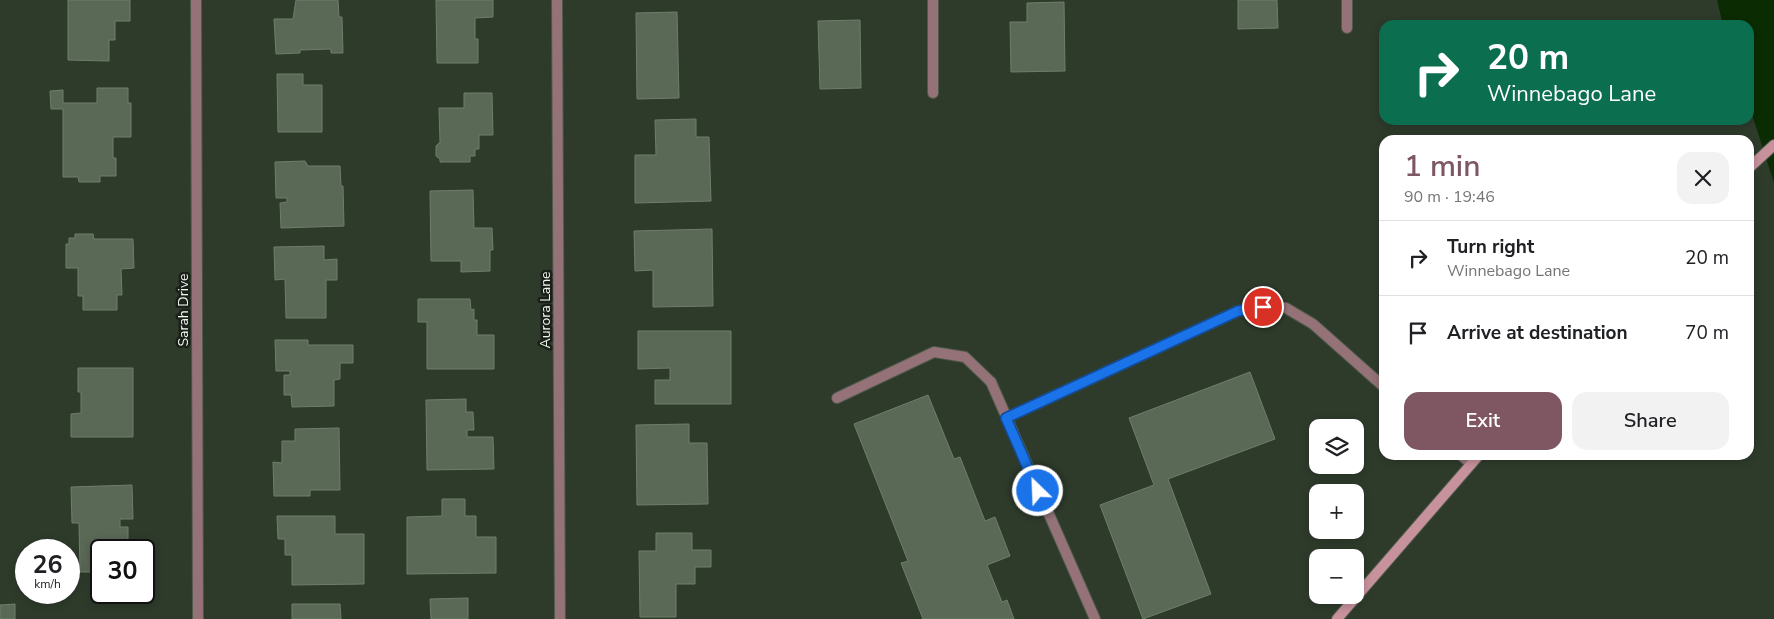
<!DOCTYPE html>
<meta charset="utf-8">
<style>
body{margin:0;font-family:"Nunito Sans",sans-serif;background:#f2f2f2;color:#202124;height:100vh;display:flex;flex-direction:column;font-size:19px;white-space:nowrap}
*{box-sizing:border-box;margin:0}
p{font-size:16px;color:#757577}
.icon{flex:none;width:28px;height:28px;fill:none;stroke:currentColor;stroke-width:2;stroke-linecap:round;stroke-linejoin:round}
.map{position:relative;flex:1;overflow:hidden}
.panel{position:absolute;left:1379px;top:135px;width:375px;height:325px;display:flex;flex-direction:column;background:#fff;border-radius:15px;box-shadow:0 2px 8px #0003}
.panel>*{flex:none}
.hud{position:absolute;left:1379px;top:20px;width:375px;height:105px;border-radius:15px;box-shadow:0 2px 8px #0003;background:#0b6e4f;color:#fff;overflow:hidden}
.controls{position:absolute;left:1309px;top:419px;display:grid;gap:10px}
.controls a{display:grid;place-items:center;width:55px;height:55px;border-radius:10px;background:#fff;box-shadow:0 2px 8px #0003;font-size:25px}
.speed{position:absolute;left:15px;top:539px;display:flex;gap:10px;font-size:25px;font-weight:700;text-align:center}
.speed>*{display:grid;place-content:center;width:65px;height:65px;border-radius:50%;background:#fff;box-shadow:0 2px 8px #0003;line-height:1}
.speed small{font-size:12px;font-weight:400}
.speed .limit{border:2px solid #111;border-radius:8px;background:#fff;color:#111}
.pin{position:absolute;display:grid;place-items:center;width:42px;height:42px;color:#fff;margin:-21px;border:2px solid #fff;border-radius:50%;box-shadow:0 1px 5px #0007}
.me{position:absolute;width:55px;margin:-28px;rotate:336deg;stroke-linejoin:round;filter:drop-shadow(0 0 4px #0008)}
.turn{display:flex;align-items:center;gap:18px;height:105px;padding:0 25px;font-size:22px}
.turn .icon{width:65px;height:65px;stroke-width:2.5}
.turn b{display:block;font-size:35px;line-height:42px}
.round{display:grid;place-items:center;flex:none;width:52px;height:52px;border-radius:15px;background:#f2f2f2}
.overview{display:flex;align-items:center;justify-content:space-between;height:85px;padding:0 25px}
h1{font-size:30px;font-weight:600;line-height:38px;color:#7e5762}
.cta{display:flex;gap:10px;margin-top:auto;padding:10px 25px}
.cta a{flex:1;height:58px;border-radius:15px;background:#7e5762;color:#fff;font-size:20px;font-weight:600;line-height:58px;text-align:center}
.cta a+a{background:#f2f2f2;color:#202124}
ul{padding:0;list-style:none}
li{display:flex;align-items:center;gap:15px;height:75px;padding:0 25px;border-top:1px solid #e0e0e0}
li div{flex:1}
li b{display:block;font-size:19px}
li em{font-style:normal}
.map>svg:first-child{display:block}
.water{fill:#0b2b02}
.building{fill:#5a6856;stroke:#6f7e6b}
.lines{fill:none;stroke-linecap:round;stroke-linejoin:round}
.lane-casing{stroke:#4d594a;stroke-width:12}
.street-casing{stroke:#4d594a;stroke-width:12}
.secondary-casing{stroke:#4d594a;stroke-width:12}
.lane{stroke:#947278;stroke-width:10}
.street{stroke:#947278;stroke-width:10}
.secondary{stroke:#c8929d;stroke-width:10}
.route-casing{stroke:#114b97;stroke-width:12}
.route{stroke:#1a73e8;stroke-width:9}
.labels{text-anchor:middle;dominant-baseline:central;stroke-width:5;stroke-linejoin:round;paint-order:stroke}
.street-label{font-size:14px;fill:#eff8ed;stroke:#1a2019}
</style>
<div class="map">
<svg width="1774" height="619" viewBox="0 0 1774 619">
<rect width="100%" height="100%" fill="#2e3b2b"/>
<path class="water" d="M1717,0H1774V183L1749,105V25H1723Z"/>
<path class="building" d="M68,0H130V21H115V40H109V61L68,60Z
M296,0H338L339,17H342L343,53H331V49L300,50V53L276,54L274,19H293Z
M436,0H493V17L475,18V39H478V63H437Z
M1238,0H1277L1278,28L1238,29Z
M1064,2L1065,71L1011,72L1010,22H1027V3Z
M677,12L679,98L637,99L636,13Z
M860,20L861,88L820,89L818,21Z
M277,74H303V85H322V132H278Z
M97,88H128V103H131V137H113V158H116V176H100V182H79L78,177H63V109H51L50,91L63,90V103H97Z
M464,93H492L493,135H479V149H475V156H470V162H440V159L436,156V146L440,142L439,108H464Z
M696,119V137H709L711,201L635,203V155H656L655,120Z
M305,161L308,166H340L341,186H343L344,226L281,228L280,203L287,202V198H276L275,162Z
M473,190L474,228H492L493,250H490V271L461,272V261H431L430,191Z
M712,229L713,306L653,307V270L635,271L634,231Z
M75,234H93L94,239H133L134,268L121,269L122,295H117V310H83V296H78V268H66V244H69V238H75Z
M324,246V260L337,259V280H326V318H286L285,279L275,280L274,247Z
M418,299H470L471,310L474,309V320H477V335H494V369H427V322H418Z
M638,331H731V404H655V380H670V368L638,369Z
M275,340H308V345H353V363H340V379L334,380V406L292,407L291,395H284V375H290V371H276Z
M78,368H133V437H71V414L81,413V392H78Z
M1250,372L1275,439L1168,479L1211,594L1143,619L1100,505L1154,485L1129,418Z
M928,395L954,459L960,457L985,521L995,517L1010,556L987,565L1002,602L1007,600L1014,619H923L901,563L908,561L854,424Z
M466,399V412H473L474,430H467V437H493L494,469L427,470L426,400Z
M689,424V443H707L708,504L637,505L636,425Z
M339,428L340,490H310V496H274L273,462L282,463V441H295V429Z
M132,485L133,519H120V527H128V541H124V550H101V572H80L79,523H72L71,487Z
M442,499H465V516H476V537H496V573L407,574V517L442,516Z
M277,516H335V534H364V584L292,585V555H285V539H278Z
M656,533H692V550H711V567H695V584H676V617H640L639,551H656Z
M468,598V619H431L430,599Z
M15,604V619H0V605Z
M292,604H340L341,619H292Z"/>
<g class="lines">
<defs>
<path id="lane" d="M837,398L934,352L965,357L991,382"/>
<path id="street" d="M196,0L198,619
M557,0L560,619
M933,0V93
M1347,0V28
M991,382L1095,619
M1006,418L1238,311L1263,307L1286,308L1313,324L1384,387
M1461,455L1471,464"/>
<path id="secondary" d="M1749,168L1774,145
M1337,619L1479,455"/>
</defs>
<use href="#lane" class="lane-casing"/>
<use href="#street" class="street-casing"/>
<use href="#secondary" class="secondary-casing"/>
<use href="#lane" class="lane"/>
<use href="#street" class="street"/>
<use href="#secondary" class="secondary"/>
</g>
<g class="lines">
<defs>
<path id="route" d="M1038,491L1006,418L1238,311L1263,307"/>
</defs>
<use href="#route" class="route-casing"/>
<use href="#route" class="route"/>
</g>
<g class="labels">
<g class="street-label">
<text transform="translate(183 310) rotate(-90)">Sarah Drive</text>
<text transform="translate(545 310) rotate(-90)">Aurora Lane</text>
</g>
</g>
</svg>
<div class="controls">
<a><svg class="icon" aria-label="layers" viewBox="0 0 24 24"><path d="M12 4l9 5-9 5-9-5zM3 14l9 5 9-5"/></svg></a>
<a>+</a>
<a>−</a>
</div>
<div class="speed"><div>26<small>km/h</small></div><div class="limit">30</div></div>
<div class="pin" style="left:1263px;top:307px;background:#d93025"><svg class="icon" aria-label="arrive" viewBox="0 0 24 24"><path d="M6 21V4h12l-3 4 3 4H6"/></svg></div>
<svg class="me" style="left:1038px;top:491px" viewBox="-20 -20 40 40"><circle r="17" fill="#1a73e8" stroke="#fff" stroke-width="3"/><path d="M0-11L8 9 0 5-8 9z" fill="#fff"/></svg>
<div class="hud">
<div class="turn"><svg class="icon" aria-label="right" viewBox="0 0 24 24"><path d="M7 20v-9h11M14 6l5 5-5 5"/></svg><div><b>20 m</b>Winnebago Lane</div></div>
</div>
<section class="panel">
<div class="overview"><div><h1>1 min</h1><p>90 m · 19:46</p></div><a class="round"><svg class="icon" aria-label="close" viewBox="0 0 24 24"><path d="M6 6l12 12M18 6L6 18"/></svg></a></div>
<ul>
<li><svg class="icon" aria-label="right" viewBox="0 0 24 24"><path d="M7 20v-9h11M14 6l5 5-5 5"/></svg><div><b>Turn right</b><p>Winnebago Lane</p></div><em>20 m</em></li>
<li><svg class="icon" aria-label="arrive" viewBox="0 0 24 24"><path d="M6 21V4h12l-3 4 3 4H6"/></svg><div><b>Arrive at destination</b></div><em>70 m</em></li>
</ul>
<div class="cta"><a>Exit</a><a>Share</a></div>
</section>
</div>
